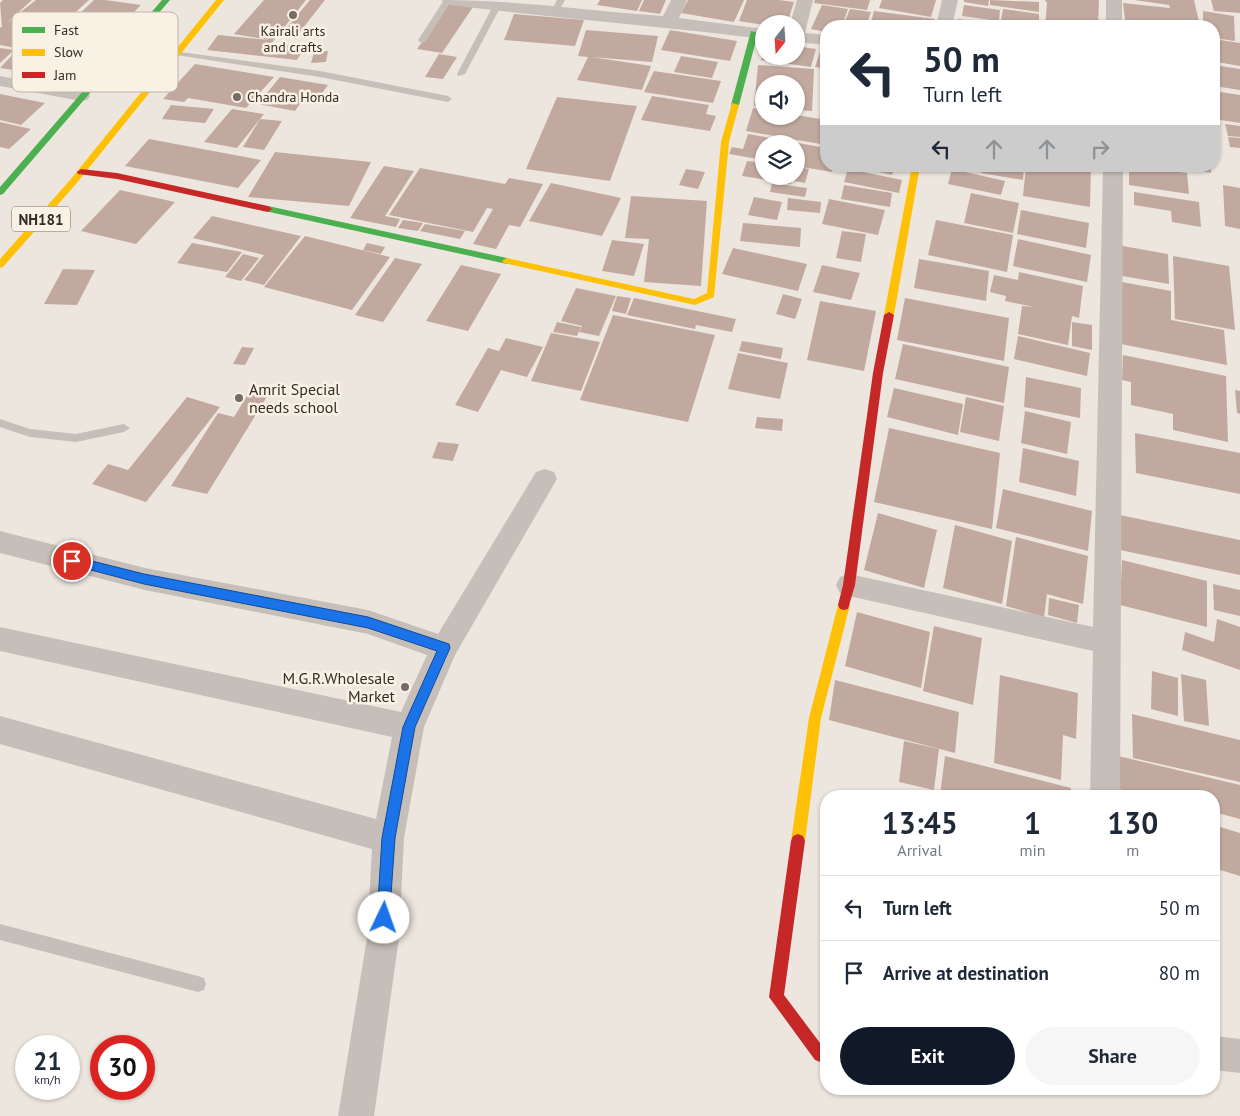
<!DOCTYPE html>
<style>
body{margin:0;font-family:"PT Sans",sans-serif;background:#f6f6f7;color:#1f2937;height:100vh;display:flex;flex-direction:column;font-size:19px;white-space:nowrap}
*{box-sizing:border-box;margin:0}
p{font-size:16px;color:#747a83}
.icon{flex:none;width:28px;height:28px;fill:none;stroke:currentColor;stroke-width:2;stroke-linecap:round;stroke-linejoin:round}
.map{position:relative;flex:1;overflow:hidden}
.panel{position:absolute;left:820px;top:790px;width:400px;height:305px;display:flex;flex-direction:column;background:#fff;border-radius:20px;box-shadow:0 1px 4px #0004}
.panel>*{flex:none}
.hud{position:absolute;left:820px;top:20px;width:400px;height:152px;border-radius:20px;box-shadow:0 1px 4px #0004;background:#fff;color:#1f2937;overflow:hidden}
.needle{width:32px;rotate:197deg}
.tools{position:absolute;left:755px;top:15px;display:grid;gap:10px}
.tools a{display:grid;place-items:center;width:50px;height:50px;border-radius:50%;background:#fff;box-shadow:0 1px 4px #0004;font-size:25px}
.speed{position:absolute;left:15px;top:1035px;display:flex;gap:10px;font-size:25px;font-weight:700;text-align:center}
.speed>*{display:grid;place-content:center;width:65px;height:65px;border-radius:50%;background:#fff;box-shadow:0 1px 4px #0004;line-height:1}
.speed small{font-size:12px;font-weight:400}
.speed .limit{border:8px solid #d22;background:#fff;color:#111}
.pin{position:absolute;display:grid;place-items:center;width:42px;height:42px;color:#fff;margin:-21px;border:2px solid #fff;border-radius:50%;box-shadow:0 1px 5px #0007}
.me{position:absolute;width:55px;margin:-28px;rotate:3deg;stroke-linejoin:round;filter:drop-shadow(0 0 4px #0008)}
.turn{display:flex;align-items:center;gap:18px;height:105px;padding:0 20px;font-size:22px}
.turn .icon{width:65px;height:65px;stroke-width:2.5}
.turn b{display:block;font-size:35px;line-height:42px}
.lanes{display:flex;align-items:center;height:48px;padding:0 20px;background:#0003;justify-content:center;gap:25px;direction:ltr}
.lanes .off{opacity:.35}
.eta{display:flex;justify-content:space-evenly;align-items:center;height:85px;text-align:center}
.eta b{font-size:30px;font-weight:600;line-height:35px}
.action{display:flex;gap:10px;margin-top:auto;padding:10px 20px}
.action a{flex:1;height:58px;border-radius:30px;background:#111827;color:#fff;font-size:20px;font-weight:600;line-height:58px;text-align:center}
.action a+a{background:#f6f6f7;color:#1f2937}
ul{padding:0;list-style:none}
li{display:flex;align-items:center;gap:15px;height:65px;padding:0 20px;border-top:1px solid #e0e1e3}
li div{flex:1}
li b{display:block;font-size:19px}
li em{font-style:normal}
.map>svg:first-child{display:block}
.building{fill:#c2a99f}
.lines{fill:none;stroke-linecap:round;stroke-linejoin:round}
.lane{fill:#c6beb8;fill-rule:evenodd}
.street{fill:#c6beb8;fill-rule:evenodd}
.fast{fill:#4caf50;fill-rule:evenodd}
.slow{fill:#ffc107;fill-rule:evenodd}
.jam{fill:#c62828;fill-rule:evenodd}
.route{fill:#1a73e8;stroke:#114b97}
.poi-dot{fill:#766c66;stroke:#faf1e5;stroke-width:2}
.labels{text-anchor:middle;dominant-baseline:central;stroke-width:5;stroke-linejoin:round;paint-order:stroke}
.far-poi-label{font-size:14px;fill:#362b26;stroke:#faf1e5}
.shield{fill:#faf1e5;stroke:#71665f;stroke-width:1}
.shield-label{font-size:15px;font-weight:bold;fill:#362b26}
.poi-label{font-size:16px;fill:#362b26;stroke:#faf1e5;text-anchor:start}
.key{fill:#faf1e5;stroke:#bfb6ac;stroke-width:1}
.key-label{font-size:14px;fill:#362b26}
</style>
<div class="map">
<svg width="1240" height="1116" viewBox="0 0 1240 1116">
<rect width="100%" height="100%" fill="#ede6de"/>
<path class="building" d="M3,0H32L2,27L0,3Z
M36,0H89L32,51L0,45V28Z
M94,0H105L141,5L104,42L73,37L81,29L95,31L105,21L76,17Z
M264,0H306L266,50L281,52L285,45L305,47L297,60L207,50L218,35L270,40L234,34Z
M310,0H325L295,38L280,36Z
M600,0H642L637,11L597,5Z
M644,0H666L660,14L639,11Z
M688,0H744L734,22L681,13Z
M747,0H779L794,2L787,24L764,25L739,21Z
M815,0H870L867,10L814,3Z
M882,0H936L931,17L879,8Z
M964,0H989L988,6L964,2Z
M990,0L1039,2V12L990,5Z
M1045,0H1099L1098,26H1045L1047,3Z
M1134,0H1194L1200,26L1125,20L1123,3L1170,8L1169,5Z
M1211,0H1240V13L1214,11Z
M449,3L473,7L442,53L417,49Z
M822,5L848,9L842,26H826V32L811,29Z
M964,5L1000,10L999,21L962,16Z
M850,9L871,12L866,26H843Z
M1003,9L1039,14V25L1001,20Z
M874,11L935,19L933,26H870Z
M1203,11L1234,16L1235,41L1214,38V26H1203Z
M514,14L584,20L575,46L504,40Z
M958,19L1003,25V26H957Z
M586,30L658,36L652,62L591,57L651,66L642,90L577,80L588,57L578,56Z
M670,30L737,41L730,61L661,50Z
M1214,39L1240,43V66L1217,62Z
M796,46L816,49L811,67L761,60L762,56H796Z
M0,48L14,50L0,63Z
M821,49L826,50V69L815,67Z
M17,50L64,57L46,75L0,68Z
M328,51L326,62L311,63L314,52Z
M439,54L457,57L443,79L425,77Z
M681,56L718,62L712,78L674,72Z
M195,64L274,77L246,108L188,98L184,102L163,99Z
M758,65L814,69L812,111L796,110V84H764V107L754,106Z
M1214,65L1240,69V90L1214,86Z
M654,71L721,81L713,103L644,92Z
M280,77L328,85L317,100L304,98L295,111L258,104Z
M1214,91L1240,95V123L1214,119Z
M0,94L45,103L21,125L0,120Z
M652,96L709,105L706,114L716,116L710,131L641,120Z
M557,97L637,106L610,181L526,169Z
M171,105L214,109L205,123L162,119Z
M753,108L764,110V116L796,115L826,120V145L746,131Z
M232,109L264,114L237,148L204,142Z
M260,119L282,121L264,150L243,147Z
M0,122L31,129L9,149L0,147Z
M1225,124L1240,126V137L1228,136Z
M748,134L826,148V166H833L832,172L796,166V144H764V160L729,154L732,147L743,149Z
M1228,137L1240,138V148L1230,147Z
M149,139L261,160L238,188L125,166Z
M275,152L371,162L349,206L248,197Z
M747,161L764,163V176H793L791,184L742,176Z
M384,166L414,171L385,216L400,219L396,227L350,218Z
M852,166H895L892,175Z
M954,166H980V171Z
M982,166H1024L1023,180L981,173Z
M1026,166H1091L1090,207L1023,196Z
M1129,166L1187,173L1189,194L1129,185Z
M1179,166H1211V173L1179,167Z
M798,167L809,169L805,183L794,181Z
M420,168L505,184L509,178L543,184L520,227L509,225L496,249L473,244L493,209L487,208L473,232L389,215Z
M686,169L705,172L698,189L679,185Z
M848,169L902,180L899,193L844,182Z
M952,169L1005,181L1001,195L948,184Z
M551,183L621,198L602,236L529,221Z
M772,183L807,188L805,197L770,192Z
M844,185L892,193L890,207L841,199Z
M1223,185L1240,188V229L1225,226Z
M120,190L175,202L136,244L81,231Z
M1134,192L1199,202L1201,227L1172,222L1171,211L1134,205Z
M971,193L1019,203L1013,233L964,223Z
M631,196L707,201L701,286L644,282L649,239L625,238Z
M754,197L782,202L777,220L748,215Z
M788,198L821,202L820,213L787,210Z
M829,199L885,210L878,235L822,224Z
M1021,210L1089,223L1086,248L1017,234Z
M212,216L301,236L264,285L244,280L264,255L193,238Z
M403,220L423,223L418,231L398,228Z
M936,220L1013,235L1007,272L928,255Z
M743,223L801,228L800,247L740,241Z
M425,224L465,231L460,239L420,231Z
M842,231L866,234L861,262L836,258Z
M305,236L390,257L352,310L264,287Z
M1018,239L1091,255L1087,282L1013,266Z
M612,240L644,244L634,276L602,271Z
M192,243L242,252L227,272L177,263Z
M367,243L385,247L381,254L363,250Z
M1117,245L1168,254L1169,284L1116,275Z
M733,248L807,264L798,291L722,274Z
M243,254L259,258L241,281L225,277Z
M1173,256L1229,266L1235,330L1175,319Z
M395,258L422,264L383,322L355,315Z
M919,259L989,271L986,301L914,288Z
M461,265L501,274L468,331L426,321Z
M822,265L860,273L851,300L813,292Z
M63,269L95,270L77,305L44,304Z
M1019,272L1083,286L1079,318L1072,316L1068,345L1018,334L1022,306L1034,307L1005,301L1006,296L990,292L994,275L1018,280Z
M1122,282L1171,291V320L1224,330L1227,365L1121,344Z
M576,288L616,296L599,336L579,332L582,326L561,321Z
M783,294L802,299L795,319L776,314Z
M617,296L631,298L626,314L612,311Z
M634,298L736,319L732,332L696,325L695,329L627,315Z
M905,298L1009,318L1004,361L897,340Z
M820,301L876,311L864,371L807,360Z
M613,315L715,335L688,422L580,400Z
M557,322L581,327L577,336L553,332Z
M1072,322L1092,325V350L1072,346Z
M551,333L600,342L581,391L531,381Z
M1018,336L1090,353L1087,376L1014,359Z
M506,338L543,347L527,377L501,370L478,412L455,405L488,348L499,351Z
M742,341L783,348L781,359L739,351Z
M903,344L1009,367L1004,403L895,379Z
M242,347L254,348L245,365L233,364Z
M738,353L788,363L780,399L728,389Z
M1123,355L1226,376L1228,442L1173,430V414L1131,405V382L1122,380Z
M1026,377L1081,388L1080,418L1024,407Z
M253,386L271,390L207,494L171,486L218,413L234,417Z
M894,388L963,404L958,435L887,417Z
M1235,390L1240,391V414L1237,413Z
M187,397L220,407L146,502L92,484L108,464L128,470Z
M966,397L1004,406L999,441L960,432Z
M1025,411L1071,422L1067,454L1021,443Z
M757,417L783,419L782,431L755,428Z
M889,428L1000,453L992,529L874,502Z
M1135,433L1240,453V494L1136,473Z
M438,442L459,444L453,461L432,458Z
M1023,448L1079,461L1076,496L1019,482Z
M1003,489L1092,511L1088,551L996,528Z
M878,513L937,530L924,588L864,570Z
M1120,515L1240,540V575L1120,550Z
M955,525L1012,541L1002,604L943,588Z
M1016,537L1088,556L1083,604L1047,594L1044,617L1006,606Z
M1122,560L1207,581V627L1120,605Z
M1213,584L1240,590V616L1214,610Z
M1049,598L1079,605L1077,623L1048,615Z
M857,612L930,632L921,688L845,666Z
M1217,619L1240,627V670L1182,650L1185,632L1214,642Z
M934,626L982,638L973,705L923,691Z
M1152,671L1178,678V716L1151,709Z
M1181,674L1206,680L1209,726L1184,721Z
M1000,675L1078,693L1076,739L1063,735L1061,780L994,763Z
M835,680L959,712L955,753L829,720Z
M1132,714L1240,740V782L1133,758Z
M904,741L939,749L934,790L899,782Z
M1114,755L1240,785V819L1214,812V796H1148L1114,788Z
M945,756L1071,788V796L940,795Z
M1214,825L1240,833V876L1214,868Z"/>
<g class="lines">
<path class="lane" d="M444,0H452L425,42H419L418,40Z
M557,0H565L557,15H551L550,13Z
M494,4L501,6L465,74L458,76L457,74Z
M173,51L320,71L448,96L452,99L448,102L320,77L176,55L172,53Z
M0,419L30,429L76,434L124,424L130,428L124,432L76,442L30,437L0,427Z
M0,924L198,976L204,978L206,984L204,990L198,992L0,940Z"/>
<path class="street" d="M442,0C516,0 589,11 663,16L671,0H687L679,18L764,29V39C659,26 554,18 450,5L444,4Z
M797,0H813L805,33L826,35V45L796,42V24H790Z
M942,0H958L952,26H936Z
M1106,0H1122V26H1106Z
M0,76L81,91L87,92L90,96L87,100L81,101L0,86Z
M1103,166H1123L1120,796H1090L1093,651L849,596L840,593L836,585L840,577L849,574L1093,627Z
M545,469L554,472L557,479L455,655L424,727L404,838L399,938L374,1116H338L367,938L372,849L0,744V716L376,819L392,737L0,651V627L401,712L427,655L368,634L145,590L0,553V531L145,568L368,610L438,634L536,472Z
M1214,1036L1240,1039V1073L1214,1070Z"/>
<path class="fast" d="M162,0H170L3,194L0,195V187Z
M751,31L758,33L739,105L735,107L731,105Z
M268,206L507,258L512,261L507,264L265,211L264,209Z"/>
<path class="slow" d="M216,0H224L76,184L3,267L0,268V259L70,180Z
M732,103L739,105L729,142L714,297L695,305L504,263L502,261L507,258L694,299L707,293L721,142Z
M912,166H920L894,315L889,318L884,315Z
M844,600L848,601L850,605L821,718L805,841L803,846L798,848L793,846L791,841L809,718L838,605L840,601Z"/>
<path class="jam" d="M81,169L117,173L268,206L272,209L268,212L117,179L78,174L77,172Z
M889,312L894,315L883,373L855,585L848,609L844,610L840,609L838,605L843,585L873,373L884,315Z
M798,834L803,836L805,841L784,995L823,1047H826V1061L820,1062L815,1060L769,997L791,841L793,836Z"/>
</g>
<path class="route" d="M72,556L144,574L368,617L449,644L450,648L415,727L395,838L389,923L384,925L379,923L377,918L382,838L403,727L437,651L368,628L144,584L72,565L67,561Z"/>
<g class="poi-dot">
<circle cx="293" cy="15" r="5"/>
<circle cx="237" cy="97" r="5"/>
<circle cx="239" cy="398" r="5"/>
<circle cx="405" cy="687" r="5"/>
</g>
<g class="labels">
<g class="far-poi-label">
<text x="293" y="31">Kairali arts<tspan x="293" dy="16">and crafts</tspan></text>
<text x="247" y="97" text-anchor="start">Chandra Honda</text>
</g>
<rect class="shield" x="12" y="206.5" width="58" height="25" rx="4"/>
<g class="shield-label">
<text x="41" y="219">NH181</text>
</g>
<g class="poi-label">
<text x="249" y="389">Amrit Special<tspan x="249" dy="18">needs school</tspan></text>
<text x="395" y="678" text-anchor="end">M.G.R.Wholesale<tspan x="395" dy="18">Market</tspan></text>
</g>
</g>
<rect x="12" y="12" width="166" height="80" rx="8" class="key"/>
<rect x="22" y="27" width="23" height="6" fill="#4caf50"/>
<rect x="22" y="49" width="23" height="7" fill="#ffc107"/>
<rect x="22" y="72" width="23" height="6" fill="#c62828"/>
<g class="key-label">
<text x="54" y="35">Fast</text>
<text x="54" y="57">Slow</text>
<text x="54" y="80">Jam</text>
</g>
</svg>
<div class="tools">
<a><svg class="needle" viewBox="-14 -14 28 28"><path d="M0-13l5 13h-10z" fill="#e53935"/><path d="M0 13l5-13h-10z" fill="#747a83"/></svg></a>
<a><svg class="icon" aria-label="sound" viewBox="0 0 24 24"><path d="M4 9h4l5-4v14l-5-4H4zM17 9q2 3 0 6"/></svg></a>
<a><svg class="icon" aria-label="layers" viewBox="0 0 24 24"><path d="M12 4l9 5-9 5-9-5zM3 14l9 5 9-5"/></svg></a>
</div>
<div class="speed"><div>21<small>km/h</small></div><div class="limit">30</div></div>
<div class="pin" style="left:72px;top:561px;background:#d93025"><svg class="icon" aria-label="arrive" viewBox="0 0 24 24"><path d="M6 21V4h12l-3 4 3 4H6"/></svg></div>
<svg class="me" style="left:384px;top:918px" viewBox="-20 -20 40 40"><circle r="19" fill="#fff"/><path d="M0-13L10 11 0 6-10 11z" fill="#1a73e8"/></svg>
<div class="hud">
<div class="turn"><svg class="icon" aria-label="left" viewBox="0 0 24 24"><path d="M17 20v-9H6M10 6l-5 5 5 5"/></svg><div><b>50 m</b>Turn left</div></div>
<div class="lanes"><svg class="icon" aria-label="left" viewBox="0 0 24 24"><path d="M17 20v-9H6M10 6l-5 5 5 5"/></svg><svg class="icon off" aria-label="ahead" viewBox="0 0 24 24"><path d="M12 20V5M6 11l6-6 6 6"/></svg><svg class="icon off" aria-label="ahead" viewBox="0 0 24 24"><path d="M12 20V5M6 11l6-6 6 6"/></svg><svg class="icon off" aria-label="right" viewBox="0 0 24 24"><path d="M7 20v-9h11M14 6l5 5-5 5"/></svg></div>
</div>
<section class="panel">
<div class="eta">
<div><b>13:45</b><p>Arrival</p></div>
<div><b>1</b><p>min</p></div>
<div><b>130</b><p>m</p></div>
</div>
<ul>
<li><svg class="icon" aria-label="left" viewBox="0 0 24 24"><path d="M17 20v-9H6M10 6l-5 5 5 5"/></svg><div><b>Turn left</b></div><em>50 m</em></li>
<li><svg class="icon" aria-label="arrive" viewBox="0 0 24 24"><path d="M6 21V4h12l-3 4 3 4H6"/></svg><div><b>Arrive at destination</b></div><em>80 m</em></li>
</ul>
<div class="action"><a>Exit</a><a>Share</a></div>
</section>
</div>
